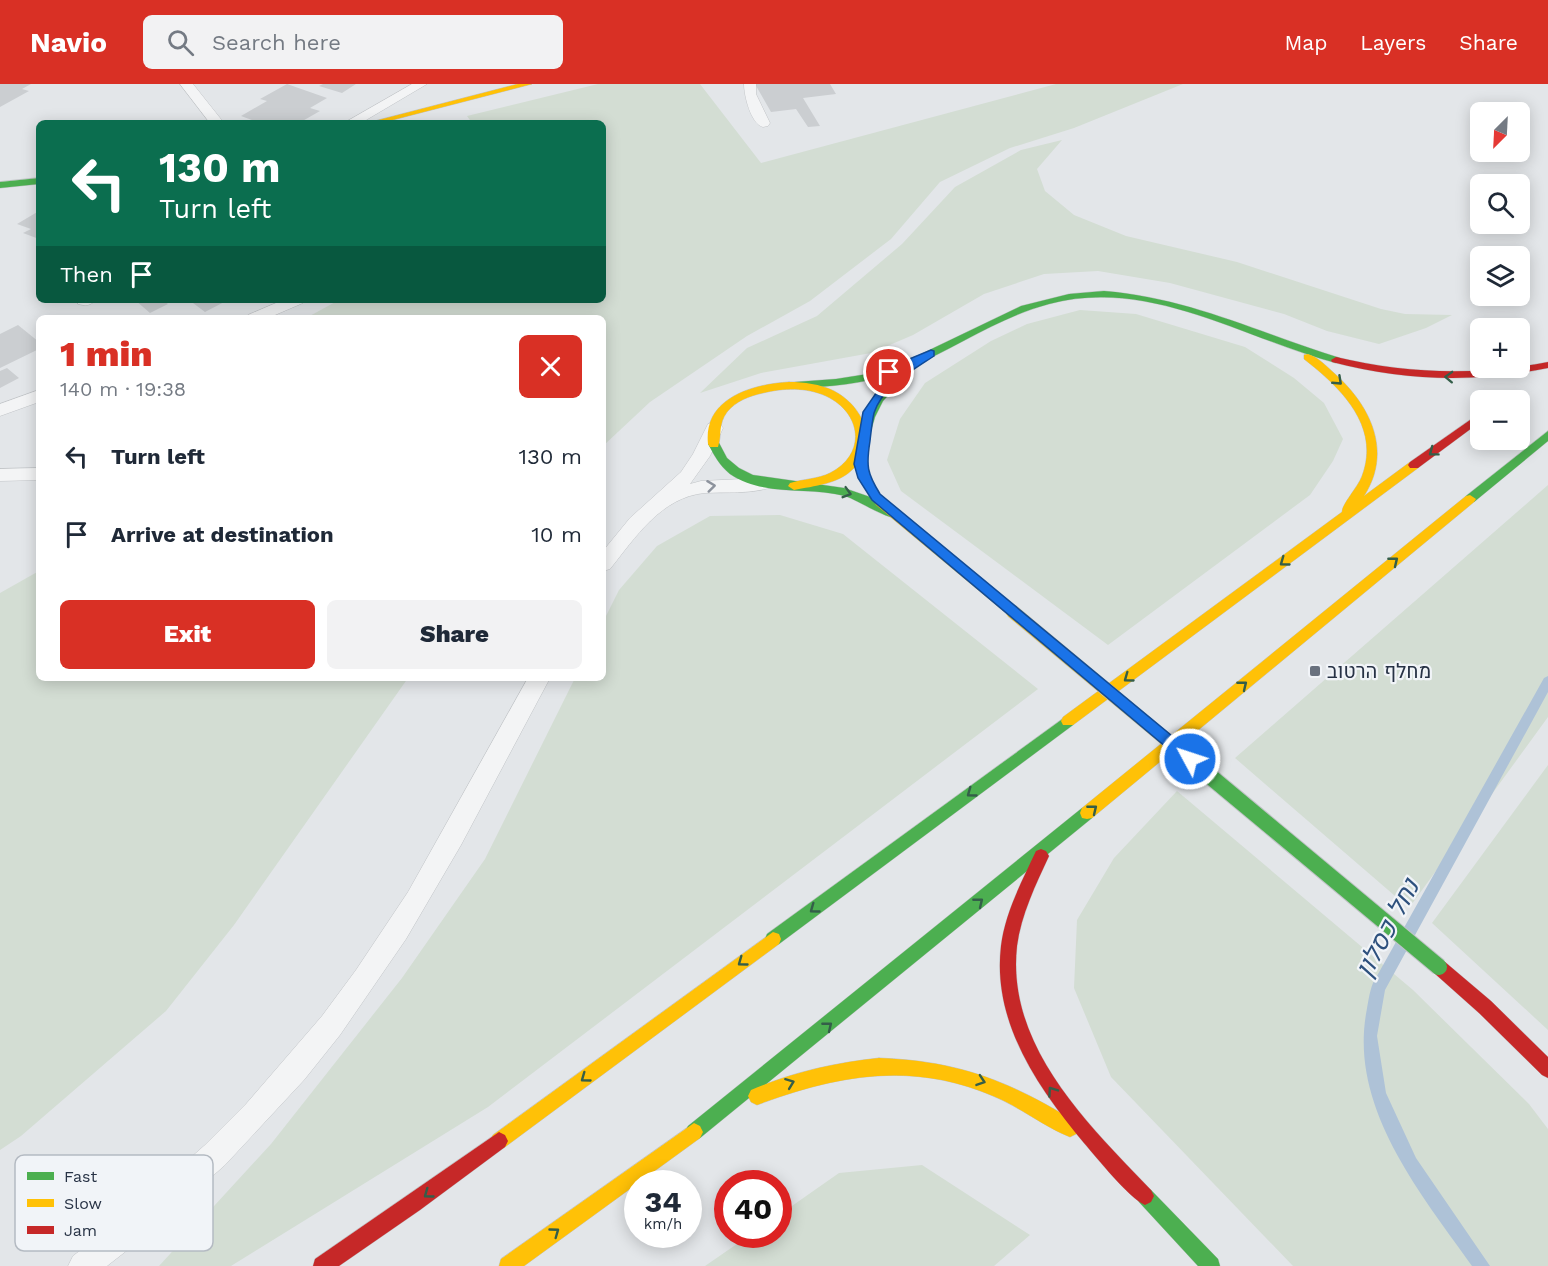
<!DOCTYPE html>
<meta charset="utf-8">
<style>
body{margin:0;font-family:"Work Sans",Heebo,sans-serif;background:#f2f2f3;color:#1f2937;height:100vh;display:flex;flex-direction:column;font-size:22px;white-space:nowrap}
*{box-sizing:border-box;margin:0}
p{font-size:20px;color:#747a83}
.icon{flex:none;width:33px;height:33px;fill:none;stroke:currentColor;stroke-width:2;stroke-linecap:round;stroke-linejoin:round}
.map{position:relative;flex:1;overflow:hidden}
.sheet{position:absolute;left:36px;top:231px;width:570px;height:366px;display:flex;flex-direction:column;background:#fff;border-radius:9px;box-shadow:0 3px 15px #0003}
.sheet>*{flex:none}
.top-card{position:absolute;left:36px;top:36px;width:570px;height:183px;border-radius:9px;box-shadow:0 3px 15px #0003;background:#0b6e4f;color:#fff;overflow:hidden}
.needle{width:39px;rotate:204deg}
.buttons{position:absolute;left:1470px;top:18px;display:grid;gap:12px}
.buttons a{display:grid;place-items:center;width:60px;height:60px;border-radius:9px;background:#fff;box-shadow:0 3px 15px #0003;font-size:30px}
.speed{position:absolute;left:624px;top:1086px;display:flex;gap:12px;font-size:30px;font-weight:700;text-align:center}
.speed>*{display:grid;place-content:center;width:78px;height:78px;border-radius:50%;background:#fff;box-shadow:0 3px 15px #0003;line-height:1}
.speed small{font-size:15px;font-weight:400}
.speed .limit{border:9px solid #d22;background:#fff;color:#111}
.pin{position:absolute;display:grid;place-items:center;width:51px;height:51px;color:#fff;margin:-26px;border:3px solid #fff;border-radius:50%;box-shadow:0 2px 6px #0007}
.me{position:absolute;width:66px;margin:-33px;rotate:310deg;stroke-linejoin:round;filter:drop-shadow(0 0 4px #0008)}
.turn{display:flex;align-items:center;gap:21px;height:126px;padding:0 24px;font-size:27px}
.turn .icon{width:78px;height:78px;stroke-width:2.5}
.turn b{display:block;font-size:42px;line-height:51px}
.then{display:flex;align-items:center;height:57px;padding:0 24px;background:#0003;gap:12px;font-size:22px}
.round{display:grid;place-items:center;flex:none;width:63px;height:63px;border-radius:9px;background:#f2f2f3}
.headline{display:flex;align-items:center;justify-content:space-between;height:102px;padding:0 24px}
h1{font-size:36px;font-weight:800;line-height:45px;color:#d93025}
.button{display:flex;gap:12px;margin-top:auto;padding:12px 24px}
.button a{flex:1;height:69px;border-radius:9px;background:#d93025;color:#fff;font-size:24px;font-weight:800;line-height:69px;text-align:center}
.button a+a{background:#f2f2f3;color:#1f2937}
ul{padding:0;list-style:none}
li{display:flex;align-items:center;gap:18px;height:78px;padding:0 24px}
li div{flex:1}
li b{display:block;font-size:22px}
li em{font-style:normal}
header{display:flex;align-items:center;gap:36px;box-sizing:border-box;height:84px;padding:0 30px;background:#d93025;color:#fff}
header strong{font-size:28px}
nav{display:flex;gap:33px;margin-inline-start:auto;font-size:21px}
.search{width:420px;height:54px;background:#f2f2f3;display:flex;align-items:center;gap:15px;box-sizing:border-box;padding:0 21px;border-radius:9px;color:#747a83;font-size:22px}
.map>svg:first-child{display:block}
.green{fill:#d3ddd3}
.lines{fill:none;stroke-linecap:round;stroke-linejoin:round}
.stream{fill:#aec2d7;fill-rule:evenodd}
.building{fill:#cbced1}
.lane-casing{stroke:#c1c4c7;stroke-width:1}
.fast-casing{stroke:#c1c4c7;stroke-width:1}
.slow-casing{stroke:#c1c4c7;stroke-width:1}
.jam-casing{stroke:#c1c4c7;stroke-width:1}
.lane{fill:#f3f4f5;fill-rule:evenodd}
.fast{fill:#4caf50;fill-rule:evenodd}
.slow{fill:#ffc107;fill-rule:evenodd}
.jam{fill:#c62828;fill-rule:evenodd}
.fast-bridge-far1-casing{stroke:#c1c4c7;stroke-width:14;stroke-linecap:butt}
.fast-bridge-casing{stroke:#c1c4c7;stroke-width:18;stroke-linecap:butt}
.slow-bridge-casing{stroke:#c1c4c7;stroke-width:14;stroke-linecap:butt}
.fast-bridge-far1{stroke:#4caf50;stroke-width:13}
.fast-bridge{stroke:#4caf50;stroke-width:16}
.slow-bridge{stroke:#ffc107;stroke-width:13}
.oneway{stroke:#345e49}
.oneway2{stroke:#8d939d}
.route{fill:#1a73e8;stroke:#114b97;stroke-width:1.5}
.poi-dot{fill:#69717e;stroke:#f1f4f8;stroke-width:2}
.labels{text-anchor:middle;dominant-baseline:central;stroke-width:4.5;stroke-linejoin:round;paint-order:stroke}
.poi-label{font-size:20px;fill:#273245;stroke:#f1f4f8;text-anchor:start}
.near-water-label{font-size:26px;font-style:italic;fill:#2d507d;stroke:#f1f4f8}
.key{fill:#f1f4f8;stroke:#b4bac2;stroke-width:1.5}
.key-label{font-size:16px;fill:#273245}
</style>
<header>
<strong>Navio</strong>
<div class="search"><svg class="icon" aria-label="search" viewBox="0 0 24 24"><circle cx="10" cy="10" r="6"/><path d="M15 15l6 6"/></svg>Search here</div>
<nav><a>Map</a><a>Layers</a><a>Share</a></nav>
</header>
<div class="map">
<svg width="1548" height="1182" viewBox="0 0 1548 1182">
<rect width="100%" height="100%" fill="#e3e6e9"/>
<path class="green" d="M598,0H700L761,79L1056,0H1183L1074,44L1010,64L940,98L891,155L810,217L747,252L650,318L603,362V234H306L339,216H603V39H472L467,32Z
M1062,56L1037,85L1045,107L1074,131L1126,152L1237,178L1381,225L1405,230L1452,231L1426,244L1379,260L1327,247L1284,230L1170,199L1098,187L1044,190L984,210L913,251L871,269L761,289L700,309L747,264L817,232L902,160L955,103L1021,66Z
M1080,226L1136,230L1245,263L1294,294L1324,319L1343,355L1333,377L1310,411L1108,561L901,407L887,376L900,335L925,299L991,257L1027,240Z
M1548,401V633L1409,824L1235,674Z
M780,431L843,450L1038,605L488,1023L231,1182H159L271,1060L402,894L485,775L575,594H603V538L619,506L657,462L710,432Z
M39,487V594H408L234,841L166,927L21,1052L0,1066V509Z
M1548,681V946L1432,839Z
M1177,707L1413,906L1529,1020L1548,1045V1182H1293L1111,993L1074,904L1077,836L1114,774Z
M922,1081L1030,1151L994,1182H705L750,1151L778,1150L779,1131L839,1089Z"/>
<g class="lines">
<path class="stream" d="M1548,592V608L1385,906L1377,952L1386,1009L1416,1074L1490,1182H1472C1421,1110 1350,1025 1366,930C1368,920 1369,909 1373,899L1544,594Z"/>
</g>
<path class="building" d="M0,0H31L22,5L29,7L0,23Z
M287,0L327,14L310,24L320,27L299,39H260L241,32L267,17L260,15Z
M323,0H356L342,9L319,2Z
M755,0H830L836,10L803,14L820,42L808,43L796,25L771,28Z
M39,127V155L23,149L31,145L17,140Z
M135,216H163L168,220L150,229Z
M189,216H228L205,228Z
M18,241L39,258V265L0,284V250Z
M7,284L19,294L0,304V287Z"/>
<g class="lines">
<defs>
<path id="lane" d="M180,0H193L224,39H210Z
M412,0H427L361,39H344Z
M744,0H756V10L770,39L768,42L763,43C751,40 744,12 744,0Z
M77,216H95C91,222 85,222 78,220Z
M283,216H305L303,219L268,234H246L248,231Z
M39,306V318L0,332V320Z
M714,338L720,340L723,344L710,372L690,400L701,397L763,394L769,396L772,400L769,404C749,410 726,408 705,409C661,413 635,454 610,485L603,487V467L630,434L681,388L693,370L708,340Z
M39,384V396L0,397V385Z
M528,594H550L461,761L406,855L340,951L304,996L225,1081L139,1157L107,1182H68L73,1172L119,1137L205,1061L246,1020L322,932L356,886L408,808Z"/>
<path id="fast" d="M39,94V100L0,104V98Z
M1104,207C1190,214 1259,249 1340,274L1341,276L1336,279C1242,254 1149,193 1049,220C1000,233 957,263 911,283V287L883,317L875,333L868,357H860L858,354C864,328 876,308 896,289C863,300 829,303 795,304L790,301L795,298L836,295L874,289L919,271L1021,222L1069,210Z
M1548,347V357L1474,418H1466L1464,415L1466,412Z
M714,356L718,357L727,374L739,384L753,391L844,404L879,416L902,431L900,434C889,437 858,416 845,412C808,402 763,413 730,390C720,382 714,371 708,360Z
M1068,631L1073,633L1075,637L1073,641L779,860L773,862L767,860L765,855L767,850Z
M1087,723L1092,724L1094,729L1092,734L700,1054L694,1057L688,1054L685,1048L688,1042L1082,724Z
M1145,1103L1151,1106L1218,1175L1220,1182H1198L1139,1118L1136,1112L1139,1106Z"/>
<path id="slow" d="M518,0H532L381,39H367Z
M1308,270C1318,273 1326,282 1334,289C1370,321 1393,367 1364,412L1410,378H1418L1420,381L1418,384L1073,641H1063L1061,637L1063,633L1342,428C1342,420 1358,403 1362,392C1381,342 1340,303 1304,275V271Z
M789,298C804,298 820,300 834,307C863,322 879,358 854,384C839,400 814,402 794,406L788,402L790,399C803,395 818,395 830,389C867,370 862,329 826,312C806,303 783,304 763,309C749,312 736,317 727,328C718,340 722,351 718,363H710L708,360C703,314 753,300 789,298Z
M1470,411L1476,415L1474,418L1092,734L1087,735L1082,734L1080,729L1082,724L1466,412Z
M880,414L1017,524L1018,527L1017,530H1007L876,421L874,418L876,415Z
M773,848L779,850L781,855L779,860L505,1063L499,1066L493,1063L490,1057L493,1051Z
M879,974C959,977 1009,997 1076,1038L1079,1044L1076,1050L1070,1053C1043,1042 1020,1023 993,1012C912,977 836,991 757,1021L751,1018L748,1012L751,1006C793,988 834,979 879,974Z
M694,1039L700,1042L703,1048L700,1054L524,1182H499L501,1175Z"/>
<path id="jam" d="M1336,273C1408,290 1476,292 1548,278V284C1475,299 1405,297 1332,278L1331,276Z
M1480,329V338L1418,384H1410L1408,381L1410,378Z
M1041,765L1046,767L1049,772C1036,800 1021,831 1017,862C1006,962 1088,1040 1151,1106L1154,1112L1151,1118L1145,1121C1129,1114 1097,1074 1084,1059C1038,1004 992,938 1001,862C1005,829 1022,797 1036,767Z
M1439,875L1445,878L1491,917L1548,973V994L1542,991L1479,929L1433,888L1431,883L1433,878Z
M499,1048L505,1051L508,1057L505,1063L420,1126L339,1182H313L315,1175Z"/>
</defs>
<use href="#lane" class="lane-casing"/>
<use href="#fast" class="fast-casing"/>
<use href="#slow" class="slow-casing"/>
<use href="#jam" class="jam-casing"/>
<use href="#lane" class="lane"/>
<use href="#fast" class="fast"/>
<use href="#slow" class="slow"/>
<use href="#jam" class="jam"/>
<defs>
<path id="fast-bridge-far1" d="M1186,672L1188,674"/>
<path id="fast-bridge" d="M1187,673L1439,883"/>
<path id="slow-bridge" d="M1012,527L1186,672"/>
</defs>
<use href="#fast-bridge-far1" class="fast-bridge-far1-casing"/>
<use href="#fast-bridge" class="fast-bridge-casing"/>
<use href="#slow-bridge" class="slow-bridge-casing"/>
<use href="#fast-bridge-far1" class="fast-bridge-far1"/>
<use href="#fast-bridge" class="fast-bridge"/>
<use href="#slow-bridge" class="slow-bridge"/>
</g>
<defs><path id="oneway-chevron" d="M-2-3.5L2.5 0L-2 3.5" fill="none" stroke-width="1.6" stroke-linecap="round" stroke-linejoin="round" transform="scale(1.5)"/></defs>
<g class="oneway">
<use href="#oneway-chevron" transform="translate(1449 293) rotate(-178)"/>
<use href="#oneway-chevron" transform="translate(1338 297) rotate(43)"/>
<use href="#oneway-chevron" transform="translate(1433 368) rotate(143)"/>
<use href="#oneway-chevron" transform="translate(847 409) rotate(16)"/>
<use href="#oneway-chevron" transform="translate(1394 477) rotate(-39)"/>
<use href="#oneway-chevron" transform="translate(1284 478) rotate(144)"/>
<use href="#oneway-chevron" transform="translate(1128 594) rotate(144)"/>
<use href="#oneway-chevron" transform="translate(1243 601) rotate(-39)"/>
<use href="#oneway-chevron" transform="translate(971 709) rotate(144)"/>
<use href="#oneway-chevron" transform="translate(1093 725) rotate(-39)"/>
<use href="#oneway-chevron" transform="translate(979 818) rotate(-39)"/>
<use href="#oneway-chevron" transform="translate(814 825) rotate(144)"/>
<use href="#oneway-chevron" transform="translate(742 878) rotate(144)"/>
<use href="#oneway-chevron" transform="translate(828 942) rotate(-39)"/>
<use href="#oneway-chevron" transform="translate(585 994) rotate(144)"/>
<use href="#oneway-chevron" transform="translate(981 997) rotate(19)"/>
<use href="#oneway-chevron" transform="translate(790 999) rotate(-21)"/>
<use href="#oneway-chevron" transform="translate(1052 1007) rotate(-125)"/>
<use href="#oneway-chevron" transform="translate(428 1110) rotate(144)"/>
<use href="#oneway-chevron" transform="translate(555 1148) rotate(-36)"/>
</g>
<use class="oneway2" href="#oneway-chevron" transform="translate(711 402) rotate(-7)"/>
<path class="route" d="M931,266L934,267V272C913,286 882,303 874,329C872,338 871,348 870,357C866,382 867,389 880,410L1195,671L1197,675L1195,679H1185L872,416L858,394L854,380L863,328L881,302L895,289L885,290V285Z"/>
<rect class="poi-dot" x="1309" y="581" width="12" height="12" rx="3"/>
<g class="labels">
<g class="poi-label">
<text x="1327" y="587">מחלף הרטוב</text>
</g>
<g class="near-water-label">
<text transform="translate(1387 844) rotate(-62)">נחל כסלון</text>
</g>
</g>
<rect x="15" y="1071" width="198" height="96" rx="9" class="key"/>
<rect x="27" y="1088" width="27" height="8" fill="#4caf50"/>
<rect x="27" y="1115" width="27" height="8" fill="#ffc107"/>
<rect x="27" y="1142" width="27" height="8" fill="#c62828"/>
<g class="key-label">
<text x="64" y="1098">Fast</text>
<text x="64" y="1125">Slow</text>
<text x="64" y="1152">Jam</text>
</g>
</svg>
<div class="buttons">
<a><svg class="needle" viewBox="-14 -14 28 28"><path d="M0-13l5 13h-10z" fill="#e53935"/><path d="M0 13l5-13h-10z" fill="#747a83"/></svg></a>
<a><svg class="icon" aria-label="search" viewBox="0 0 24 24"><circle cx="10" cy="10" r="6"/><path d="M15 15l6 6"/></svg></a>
<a><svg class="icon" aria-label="layers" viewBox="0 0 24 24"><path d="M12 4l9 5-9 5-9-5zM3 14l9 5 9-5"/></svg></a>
<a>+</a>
<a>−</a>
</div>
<div class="speed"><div>34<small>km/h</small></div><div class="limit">40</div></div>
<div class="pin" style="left:889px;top:288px;background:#d93025"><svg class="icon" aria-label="arrive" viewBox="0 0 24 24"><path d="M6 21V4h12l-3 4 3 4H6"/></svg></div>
<svg class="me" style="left:1190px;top:675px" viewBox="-20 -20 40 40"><circle r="17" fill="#1a73e8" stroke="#fff" stroke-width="3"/><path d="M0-11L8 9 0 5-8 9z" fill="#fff"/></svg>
<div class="top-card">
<div class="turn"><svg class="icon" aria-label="left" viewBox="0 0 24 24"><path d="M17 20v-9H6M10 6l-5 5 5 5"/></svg><div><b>130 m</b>Turn left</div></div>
<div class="then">Then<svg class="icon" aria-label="arrive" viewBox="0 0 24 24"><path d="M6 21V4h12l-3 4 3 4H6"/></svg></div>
</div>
<section class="sheet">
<div class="headline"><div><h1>1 min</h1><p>140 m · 19:38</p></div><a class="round" style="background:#d93025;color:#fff"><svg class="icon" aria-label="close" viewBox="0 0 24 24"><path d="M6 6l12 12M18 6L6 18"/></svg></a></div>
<ul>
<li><svg class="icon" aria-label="left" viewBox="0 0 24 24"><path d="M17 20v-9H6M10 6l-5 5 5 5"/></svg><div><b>Turn left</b></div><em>130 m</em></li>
<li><svg class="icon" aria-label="arrive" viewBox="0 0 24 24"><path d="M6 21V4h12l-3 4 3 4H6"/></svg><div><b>Arrive at destination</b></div><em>10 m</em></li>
</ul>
<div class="button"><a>Exit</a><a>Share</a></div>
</section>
</div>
